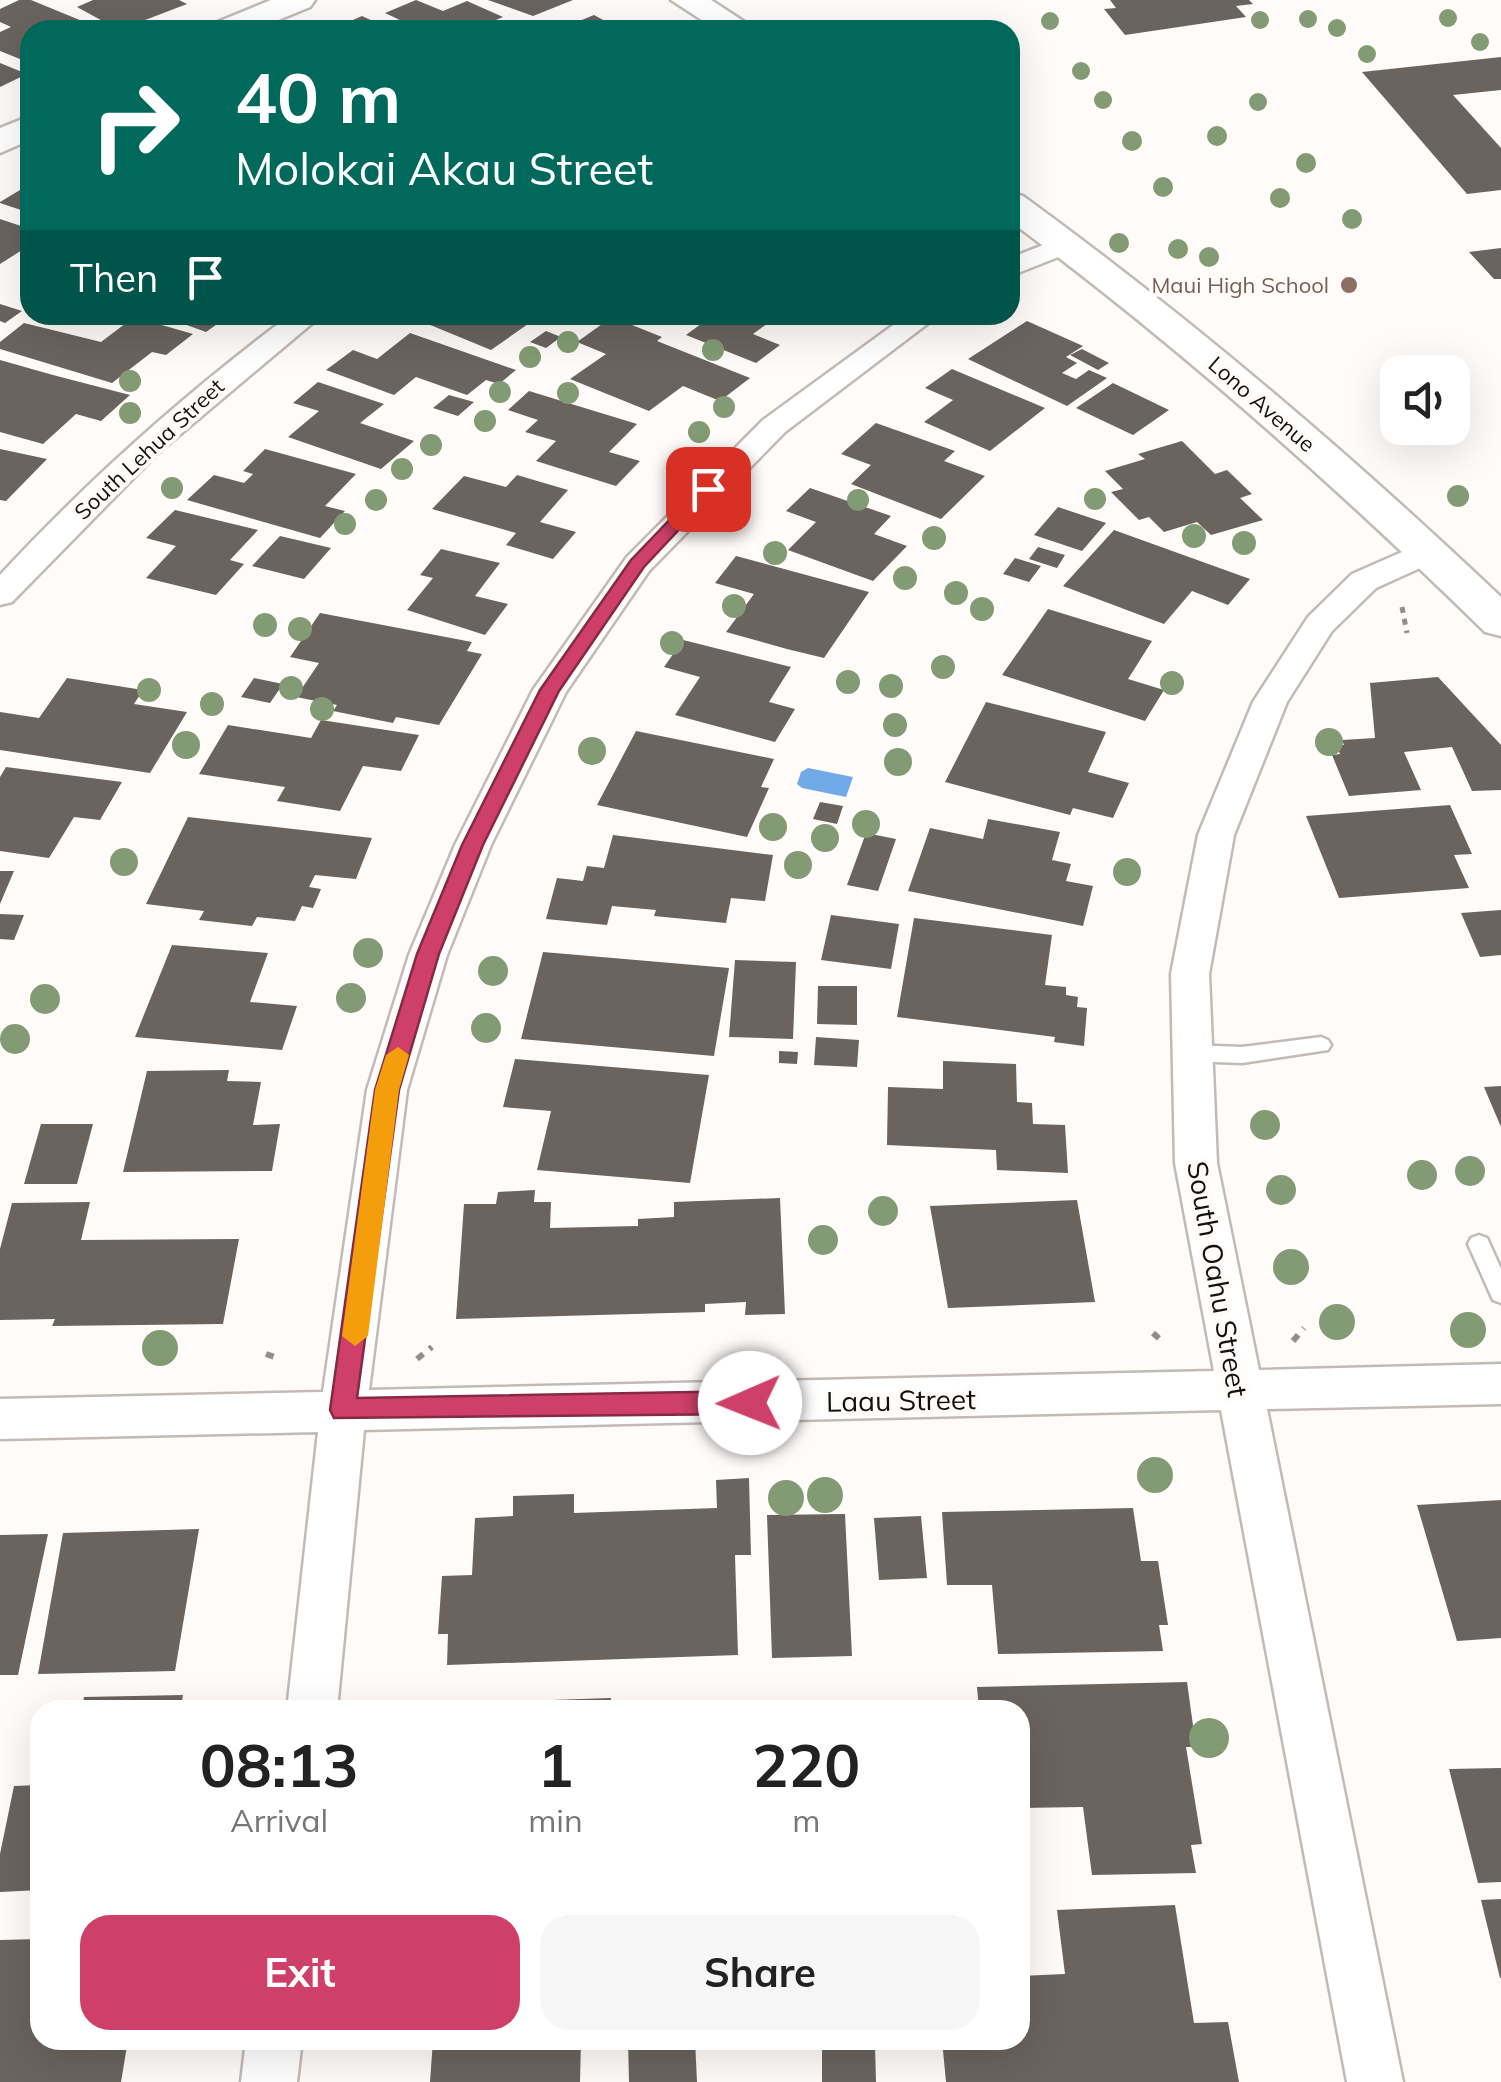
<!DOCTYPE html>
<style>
body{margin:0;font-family:Mulish,sans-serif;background:#f6f6f6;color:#222;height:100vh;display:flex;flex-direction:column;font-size:38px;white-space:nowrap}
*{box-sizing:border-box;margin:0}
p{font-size:32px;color:#767676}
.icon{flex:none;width:55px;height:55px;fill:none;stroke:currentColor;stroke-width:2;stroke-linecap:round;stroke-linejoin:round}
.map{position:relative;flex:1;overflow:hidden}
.drawer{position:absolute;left:30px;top:1700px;width:1000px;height:350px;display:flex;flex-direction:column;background:#fff;border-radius:30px;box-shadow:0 10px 40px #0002}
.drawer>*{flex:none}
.banner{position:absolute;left:20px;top:20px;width:1000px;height:305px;border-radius:30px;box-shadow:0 10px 40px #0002;background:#00695c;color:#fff;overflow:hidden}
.controls{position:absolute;left:1380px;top:355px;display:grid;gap:20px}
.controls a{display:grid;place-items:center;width:90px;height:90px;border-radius:20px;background:#fff;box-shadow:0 10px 40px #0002;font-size:50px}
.pin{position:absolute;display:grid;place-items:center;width:85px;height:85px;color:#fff;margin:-42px;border-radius:20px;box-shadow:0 5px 15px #0006}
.me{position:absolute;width:110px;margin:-55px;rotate:269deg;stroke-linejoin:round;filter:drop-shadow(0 0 8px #0008)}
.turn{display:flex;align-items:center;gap:35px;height:210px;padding:0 50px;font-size:45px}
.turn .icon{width:130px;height:130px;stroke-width:2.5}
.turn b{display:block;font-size:70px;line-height:85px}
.then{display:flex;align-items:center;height:95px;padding:0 50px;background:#0003;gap:20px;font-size:38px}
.eta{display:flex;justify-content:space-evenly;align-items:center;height:170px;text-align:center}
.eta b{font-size:60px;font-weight:700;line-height:70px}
.action{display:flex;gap:20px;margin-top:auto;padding:20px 50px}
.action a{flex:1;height:115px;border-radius:30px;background:#ce4069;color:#fff;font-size:40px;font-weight:700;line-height:115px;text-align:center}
.action a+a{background:#f6f6f6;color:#222}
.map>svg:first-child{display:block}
.water{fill:#70aae6}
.building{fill:#6a635e}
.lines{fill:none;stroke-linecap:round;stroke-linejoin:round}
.lane-casing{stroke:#c3bab5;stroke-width:5}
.street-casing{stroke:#c3bab5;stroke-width:5}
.secondary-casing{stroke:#c3bab5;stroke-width:5}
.path-far1{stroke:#918e8c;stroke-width:5;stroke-dasharray:6 6;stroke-linecap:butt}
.path{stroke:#918e8c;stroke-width:6;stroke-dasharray:8 8;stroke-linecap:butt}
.lane{fill:#fff;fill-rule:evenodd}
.street{fill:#fff;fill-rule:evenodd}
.secondary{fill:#fff;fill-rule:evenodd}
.tree{fill:#829b74}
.route{fill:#ce4069;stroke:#862a44;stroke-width:2.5}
.slow{fill:#f59e0b}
.education-dot{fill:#8d6e63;stroke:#fefbf9;stroke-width:4}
.labels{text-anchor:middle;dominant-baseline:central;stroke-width:8;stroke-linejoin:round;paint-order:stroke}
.far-education-label{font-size:22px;fill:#785e54;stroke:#fefbf9;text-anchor:end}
.far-street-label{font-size:22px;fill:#13110f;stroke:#fefbf9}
.street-label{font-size:28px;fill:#13110f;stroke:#fefbf9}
</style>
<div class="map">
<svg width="1501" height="2082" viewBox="0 0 1501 2082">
<rect width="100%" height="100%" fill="#fefbf9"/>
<path class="water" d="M808,768L853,777L846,797L802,788L797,784L801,772Z"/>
<path class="building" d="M19,0H31L104,30H30V63L0,51V32L11,27L0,22V9Z
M93,0H179L187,4L119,30L77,7Z
M416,0L443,11L467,1L503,17L479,27L485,30H421L385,13Z
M488,0H573L533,16Z
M1110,0H1249L1253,4L1236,6L1246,17L1125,35L1104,9L1116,8Z
M594,15L616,27L557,30Z
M362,16L392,30H330Z
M1501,57V90L1453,95L1501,148V190L1467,194L1362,72Z
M0,63L27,74L0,87Z
M30,184V213L0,203V202Z
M0,219L30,229V245L0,264Z
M1501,248V279H1494L1469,252Z
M0,304L22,311L5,323L0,321Z
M159,315H230L206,332Z
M434,315H541L491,350L423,322Z
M713,315H779L753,334L780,345L756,363L686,335Z
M134,317L193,334L166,355L152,352L112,383L0,349V342L24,323L101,342Z
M612,317L662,337L657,341L750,378L720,401L683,386L649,411L570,379L606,354L577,342Z
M1027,321L1083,346L1066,357L1077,363L1062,373L1076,379L1089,370L1107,378L1067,406L968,359Z
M546,331L561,337L546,348L530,342Z
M410,333L516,370L499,384L486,380L467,395L416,377L394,395L326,370L353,350L377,359Z
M1082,349L1109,363L1098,370L1070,355Z
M0,360L53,375L130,395L101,421L76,414L43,444L0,432Z
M952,369L1045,408L990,451L924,422L953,400L925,388Z
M318,382L384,404L360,423L414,441L381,469L288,437L319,411L293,403Z
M1113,383L1169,410L1133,435L1076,408Z
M529,391L637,424L609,452L640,461L616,486L536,461L556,441L525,432L538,420L508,410Z
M449,395L474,402L458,416L433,408Z
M876,423L955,451L944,461L985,476L941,519L851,484L871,465L841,454Z
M1182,441L1215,474L1227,470L1252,494L1240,498L1263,520L1211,535L1197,522L1164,532L1149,517L1139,520L1111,492L1123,489L1105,471L1145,459L1138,454Z
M0,449L47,459L6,501L0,500Z
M265,449L356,474L325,506L345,511L320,538L187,500L214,475L244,483L253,474L243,471Z
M517,475L568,490L540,522L576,532L553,559L506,545L516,533L432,509L464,476L506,487Z
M810,488L891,516L874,534L907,546L873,581L788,550L816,522L786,511Z
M1058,507L1106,523L1082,551L1034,535Z
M175,510L258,530L230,560L244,564L216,595L146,578L176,546L146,538Z
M1114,530L1250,579L1228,605L1192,591L1164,624L1063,586Z
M280,536L331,548L304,579L252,566Z
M1038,547L1065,555L1057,568L1029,559Z
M441,549L500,563L475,596L508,604L485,635L407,610L433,578L420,575Z
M736,556L869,592L824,658L787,649L726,632L754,594L715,583Z
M1015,558L1041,566L1029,582L1003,574Z
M1048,609L1152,641L1128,679L1164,690L1145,721L1002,675Z
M320,613L472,642L467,651L482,654L439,725L396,717L393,723L333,711L337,705L296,697L319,663L290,657Z
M683,640L791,667L769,702L795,709L775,742L675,715L700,677L664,667Z
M1438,677L1501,745V790L1472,791L1452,747L1404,752L1421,790L1349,796L1332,755L1340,754L1336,745H1344L1342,740L1375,738L1370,683Z
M67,678L143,690L134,704L187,712L150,773L0,750V712L39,718Z
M254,678L283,684L270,703L241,697Z
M986,702L1106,732L1088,772L1129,783L1113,818L1073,808L1070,815L945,782Z
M321,720L419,735L401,771L363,766L340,811L277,801L285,787L199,774L228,725L311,738Z
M636,731L774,759L761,787L769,788L747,837L597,805Z
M6,767L122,782L100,820L74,817L49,858L0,851V777Z
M820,802L843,806L837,824L813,819Z
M1450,805L1472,854L1454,855L1469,888L1339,898L1306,816Z
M188,817L372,838L356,879L315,875L309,887L321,889L313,908L302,906L295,921L257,917L252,926L199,920L204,911L146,904Z
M988,819L1060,832L1052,860L1071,864L1066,881L1093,886L1083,926L908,891L930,828L983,839Z
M866,833L896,839L878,891L847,885Z
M613,835L773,855L765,901L731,898L726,923L654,916L656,910L612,906L607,925L546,919L557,878L583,881L587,866L604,868Z
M0,871H14L0,904Z
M1501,910V955L1480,957L1461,913Z
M0,914L24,915L14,940L0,939Z
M831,915L899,924L891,969L821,960Z
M914,918L1052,935L1045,985L1066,987V995L1078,997L1077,1007L1087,1008L1084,1046L1054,1042L1055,1037L897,1017Z
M172,945L268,953L250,1002L297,1006L282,1050L135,1037Z
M543,952L729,968L714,1056L521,1039Z
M735,960L796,962L793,1039L729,1037Z
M818,986H857V1025L817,1024Z
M816,1037L859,1040L857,1067L814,1065Z
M779,1051L798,1052L797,1064L779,1063Z
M515,1059L709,1075L690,1183L537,1170L551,1111L503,1107Z
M943,1061L1016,1064L1017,1102L1032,1103L1033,1124L1065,1125L1068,1173L997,1170L996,1150L887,1145L888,1087L943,1089Z
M229,1070L227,1081L261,1082L253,1125L280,1124L272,1171L123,1172L147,1071Z
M1501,1086V1127L1484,1087Z
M41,1124H93L77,1184H24Z
M535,1190L534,1202H551L550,1228L638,1226V1219L674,1217V1202L780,1198L785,1314L745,1315L746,1302L705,1304V1312L456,1319L464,1204H496L498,1192Z
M1077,1200L1095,1302L948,1308L930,1206Z
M90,1202L81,1240L239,1239L223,1324L52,1326L55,1319L0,1320V1249L12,1203Z
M749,1478L751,1555H735L738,1655L447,1665L448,1634H438L442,1576L472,1575L475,1518L513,1516V1496L574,1494V1513L717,1508L716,1480Z
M1501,1500V1638L1457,1641L1417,1505Z
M1133,1508L1141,1561H1158L1168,1625H1159L1163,1651L998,1654L992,1585H947L942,1512Z
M845,1514L852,1656L772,1658L767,1515Z
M921,1516L927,1578L879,1580L874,1518Z
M199,1529L175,1671L38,1674L63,1533Z
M48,1534L18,1675H0V1535Z
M1187,1682L1196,1747H1186L1202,1844L1191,1845L1196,1873L1092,1875L1083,1807L1020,1808V1710H979L977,1687Z
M183,1695L180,1710H82L84,1697Z
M611,1698L610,1710H440V1704Z
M746,1700V1710H646V1702Z
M1501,1768V1882L1478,1883L1449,1769Z
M40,1785V1890L0,1892V1854L14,1786Z
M1501,1899V1978H1500L1481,1900Z
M1175,1905L1194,2023L1228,2022L1239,2082H946L942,2040H1020V1976L1065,1974L1057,1910Z
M40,1939V2040H128L121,2082H0V1940Z
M433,2040H581L580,2082H430Z
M641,2040H695L697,2082H629L628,2041Z
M875,2047L876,2082H822V2048Z"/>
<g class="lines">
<defs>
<path id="lane" d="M1321,1037L1328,1040L1331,1045L1328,1050L1242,1063L1190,1061L1183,1058L1180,1053L1183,1048L1190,1045L1242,1047Z
M1479,1235L1487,1238L1501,1269V1303L1493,1300L1468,1244L1471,1238Z"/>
<path id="street" d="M1066,236L1076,238L1080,244L1076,250L1010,276V258Z
M290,315H322L158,453L12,602L0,605V575C89,479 186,393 290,315Z
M907,315H939L785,432L649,571L566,692L491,845L447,955L407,1090L369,1390L1214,1371L1175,1163L1171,974L1198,835L1253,702L1308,617L1352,574L1418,545H1440L1445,552L1440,559L1376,588L1332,631L1287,702L1234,835L1209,974L1217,1163L1259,1370L1501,1364V1404L1267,1409L1403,2082H1347L1221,1410L364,1430L337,1710H287L318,1432L0,1439V1399L323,1392L367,1090L409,955L455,845L533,690L627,557L763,420Z
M246,2040H302L297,2082H241Z"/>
<path id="secondary" d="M271,0H315L310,7L254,30H210L215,23Z
M671,0H711L757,30H717Z
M30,116V140L0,153V128Z
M1010,193L1023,196C1192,319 1349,453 1501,597V636L1485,632C1335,485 1179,346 1010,221Z"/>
</defs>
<use href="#lane" class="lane-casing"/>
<use href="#street" class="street-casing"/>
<use href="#secondary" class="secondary-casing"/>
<path class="path-far1" d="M1402,607L1407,633"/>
<path class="path" d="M1153,1333L1164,1343
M1293,1341L1304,1328
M266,1354L281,1359
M417,1359L432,1347"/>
<use href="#lane" class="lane"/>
<use href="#street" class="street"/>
<use href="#secondary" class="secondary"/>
</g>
<g class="tree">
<circle cx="1448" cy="18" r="9"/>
<circle cx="1308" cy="19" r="9"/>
<circle cx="1260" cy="20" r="9"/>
<circle cx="1050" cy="21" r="9"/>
<circle cx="1337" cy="28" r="9"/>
<circle cx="1480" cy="42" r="9"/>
<circle cx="1367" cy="54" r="9"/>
<circle cx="1081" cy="71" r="9"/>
<circle cx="1103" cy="100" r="9"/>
<circle cx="1258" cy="102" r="9"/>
<circle cx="1217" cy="136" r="10"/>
<circle cx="1132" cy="141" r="10"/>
<circle cx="1306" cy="163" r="10"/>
<circle cx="1163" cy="187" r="10"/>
<circle cx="1280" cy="198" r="10"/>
<circle cx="1352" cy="219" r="10"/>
<circle cx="1119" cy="243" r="10"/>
<circle cx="1178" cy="249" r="10"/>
<circle cx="1209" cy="257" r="10"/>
<circle cx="568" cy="342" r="11"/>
<circle cx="713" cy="350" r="11"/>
<circle cx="530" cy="357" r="11"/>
<circle cx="130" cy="381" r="11"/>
<circle cx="500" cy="392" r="11"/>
<circle cx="568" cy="393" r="11"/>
<circle cx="724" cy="407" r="11"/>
<circle cx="130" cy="413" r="11"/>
<circle cx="485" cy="421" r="11"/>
<circle cx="699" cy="432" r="11"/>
<circle cx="431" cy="445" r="11"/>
<circle cx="402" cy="469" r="11"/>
<circle cx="172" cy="488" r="11"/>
<circle cx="1458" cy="496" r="11"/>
<circle cx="1095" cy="499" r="11"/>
<circle cx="376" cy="500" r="11"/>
<circle cx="858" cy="500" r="11"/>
<circle cx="345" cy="524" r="11"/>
<circle cx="1194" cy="536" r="12"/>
<circle cx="934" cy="538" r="12"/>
<circle cx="1244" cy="543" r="12"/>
<circle cx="775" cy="553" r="12"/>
<circle cx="905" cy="578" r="12"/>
<circle cx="956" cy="593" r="12"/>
<circle cx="734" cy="606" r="12"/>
<circle cx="982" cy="609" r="12"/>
<circle cx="265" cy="625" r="12"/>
<circle cx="300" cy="629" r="12"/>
<circle cx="672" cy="643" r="12"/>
<circle cx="943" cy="667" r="12"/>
<circle cx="848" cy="682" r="12"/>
<circle cx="1172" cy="683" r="12"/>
<circle cx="891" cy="686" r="12"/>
<circle cx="291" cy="688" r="12"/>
<circle cx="149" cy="690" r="12"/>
<circle cx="212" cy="704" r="12"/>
<circle cx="322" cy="709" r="12"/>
<circle cx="895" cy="725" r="12"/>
<circle cx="1329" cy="742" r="14"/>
<circle cx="186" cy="745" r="14"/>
<circle cx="592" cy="751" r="14"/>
<circle cx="898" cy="762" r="14"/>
<circle cx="866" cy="824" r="14"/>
<circle cx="773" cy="827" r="14"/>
<circle cx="825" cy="838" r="14"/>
<circle cx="124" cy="862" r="14"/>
<circle cx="798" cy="865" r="14"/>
<circle cx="1127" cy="872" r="14"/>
<circle cx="368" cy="953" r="15"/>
<circle cx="493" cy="971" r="15"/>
<circle cx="351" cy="998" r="15"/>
<circle cx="45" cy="999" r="15"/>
<circle cx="486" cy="1028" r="15"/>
<circle cx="15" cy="1039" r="15"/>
<circle cx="1265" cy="1125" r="15"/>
<circle cx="1470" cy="1171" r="15"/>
<circle cx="1422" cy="1175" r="15"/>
<circle cx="1281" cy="1190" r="15"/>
<circle cx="883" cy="1211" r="15"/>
<circle cx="823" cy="1240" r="15"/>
<circle cx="1291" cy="1267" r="18"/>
<circle cx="1337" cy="1322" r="18"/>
<circle cx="1468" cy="1330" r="18"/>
<circle cx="160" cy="1348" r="18"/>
<circle cx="1155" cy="1475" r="18"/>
<circle cx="825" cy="1495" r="18"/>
<circle cx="786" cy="1498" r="18"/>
<circle cx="1209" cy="1738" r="20"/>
</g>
<path class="route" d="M702,486L717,489L644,567L559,691L483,845L439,954L399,1090L357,1398L750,1391L759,1395L763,1403L759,1411L750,1414L334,1418L330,1410L375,1090L417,954L462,845L540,690L631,560Z"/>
<path class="slow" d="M398,1047L409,1055L399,1090L368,1336L355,1346L342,1336L375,1090L386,1055Z"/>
<circle class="education-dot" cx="1349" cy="285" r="10"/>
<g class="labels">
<g class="far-education-label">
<text x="1329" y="285">Maui High School</text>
</g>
<g class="far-street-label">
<text transform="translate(1262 404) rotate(41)">Lono Avenue</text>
<text transform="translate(149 449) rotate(-43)">South Lehua Street</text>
</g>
<g class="street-label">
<text transform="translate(1218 1279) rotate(80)">South Oahu Street</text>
<text transform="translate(901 1400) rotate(-1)">Laau Street</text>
</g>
</g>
</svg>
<div class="controls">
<a><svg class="icon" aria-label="sound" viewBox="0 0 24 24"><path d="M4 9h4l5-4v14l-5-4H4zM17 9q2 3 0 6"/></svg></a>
</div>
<div class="pin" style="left:708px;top:489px;background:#d93025"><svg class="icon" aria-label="arrive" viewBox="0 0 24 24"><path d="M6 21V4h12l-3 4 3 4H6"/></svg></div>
<svg class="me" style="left:750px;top:1403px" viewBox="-20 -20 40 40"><circle r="19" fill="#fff"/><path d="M0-13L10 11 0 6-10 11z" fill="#ce4069"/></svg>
<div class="banner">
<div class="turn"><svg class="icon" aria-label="right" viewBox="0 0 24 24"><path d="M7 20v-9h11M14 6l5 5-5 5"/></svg><div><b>40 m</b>Molokai Akau Street</div></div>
<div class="then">Then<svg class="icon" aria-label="arrive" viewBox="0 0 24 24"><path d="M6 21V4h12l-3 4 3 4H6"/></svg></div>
</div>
<section class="drawer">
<div class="eta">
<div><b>08:13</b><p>Arrival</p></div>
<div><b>1</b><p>min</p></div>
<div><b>220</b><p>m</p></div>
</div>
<div class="action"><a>Exit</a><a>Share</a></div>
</section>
</div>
